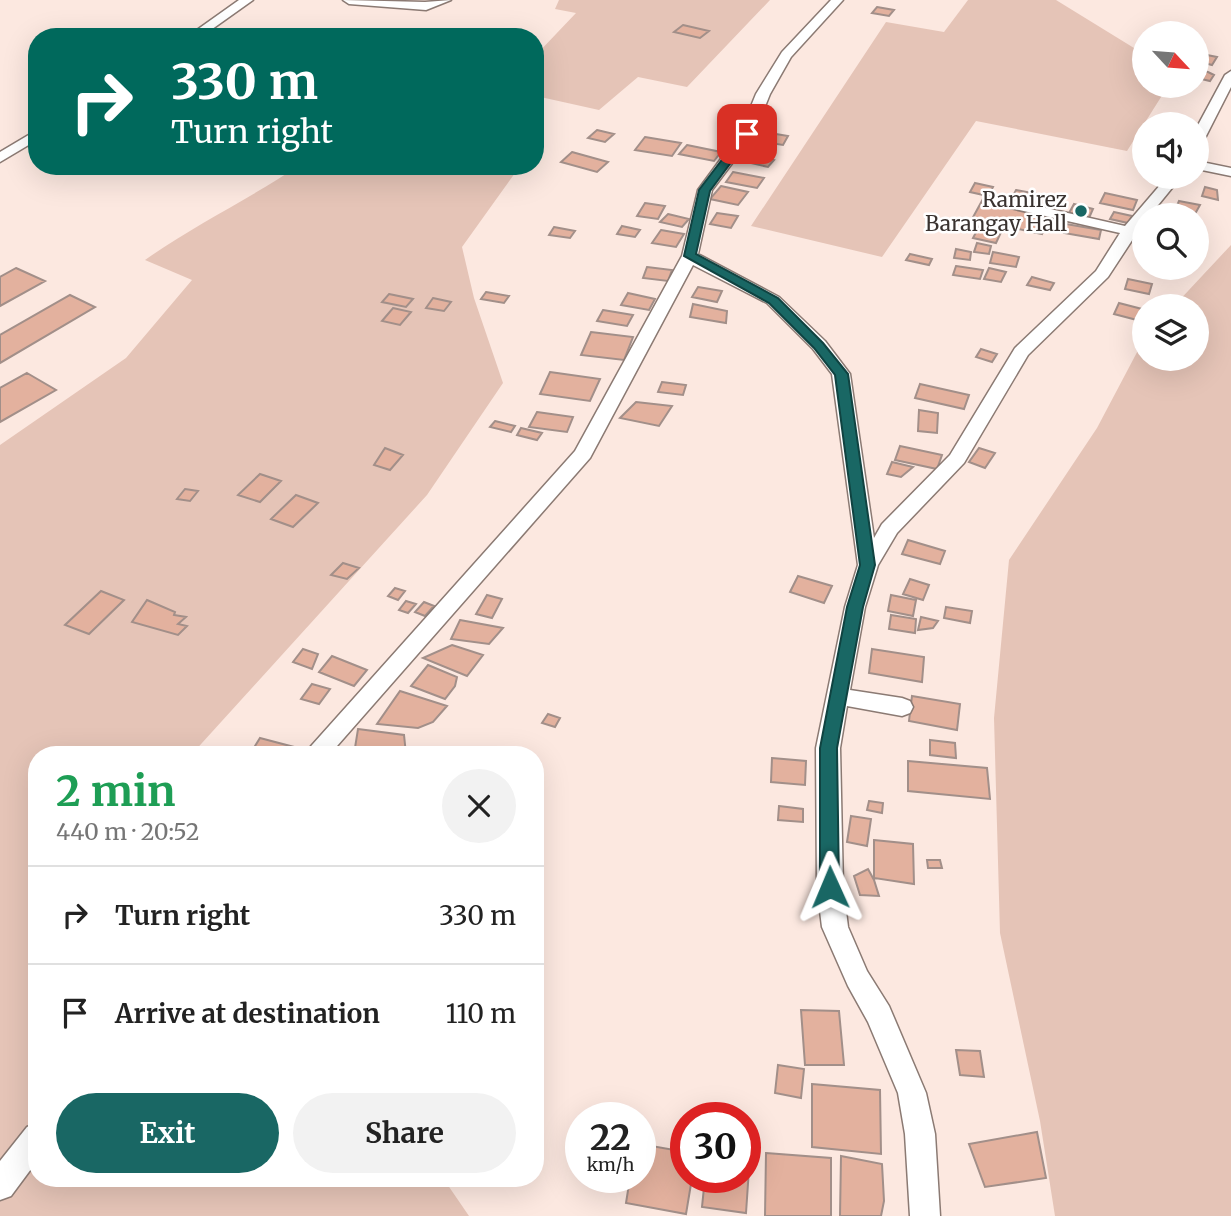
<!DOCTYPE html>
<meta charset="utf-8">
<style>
body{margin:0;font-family:Merriweather,serif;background:#f2f2f2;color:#222;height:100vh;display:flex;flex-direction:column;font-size:26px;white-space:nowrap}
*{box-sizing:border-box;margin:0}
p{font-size:23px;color:#767676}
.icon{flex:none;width:38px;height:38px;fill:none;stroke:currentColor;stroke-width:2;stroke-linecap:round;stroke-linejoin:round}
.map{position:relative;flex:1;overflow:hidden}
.side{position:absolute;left:28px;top:746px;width:516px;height:441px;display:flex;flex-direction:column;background:#fff;border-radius:28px;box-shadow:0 7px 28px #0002}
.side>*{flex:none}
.hud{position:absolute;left:28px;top:28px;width:516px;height:147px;border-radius:28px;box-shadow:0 7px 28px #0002;background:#00695c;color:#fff;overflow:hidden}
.needle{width:46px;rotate:116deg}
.controls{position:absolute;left:1132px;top:21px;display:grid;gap:14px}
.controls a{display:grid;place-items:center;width:77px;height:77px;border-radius:50%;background:#fff;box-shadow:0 7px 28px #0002;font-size:35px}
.speed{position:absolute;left:565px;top:1102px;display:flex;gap:14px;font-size:35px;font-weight:700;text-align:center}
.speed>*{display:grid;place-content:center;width:91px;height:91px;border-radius:50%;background:#fff;box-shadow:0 7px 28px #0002;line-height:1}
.speed small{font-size:18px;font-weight:400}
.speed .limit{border:10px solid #d22;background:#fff;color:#111}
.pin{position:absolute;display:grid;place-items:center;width:60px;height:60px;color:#fff;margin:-30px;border-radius:14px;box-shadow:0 4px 10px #0006}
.me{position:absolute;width:77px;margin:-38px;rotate:359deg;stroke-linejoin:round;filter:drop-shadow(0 0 5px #0008)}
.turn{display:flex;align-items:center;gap:24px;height:147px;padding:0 28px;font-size:32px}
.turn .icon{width:91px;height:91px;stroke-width:2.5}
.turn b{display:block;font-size:49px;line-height:60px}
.round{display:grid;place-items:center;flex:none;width:74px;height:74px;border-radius:37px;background:#f2f2f2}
.overview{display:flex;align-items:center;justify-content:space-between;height:119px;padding:0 28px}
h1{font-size:42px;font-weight:700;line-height:52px;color:#1e9e55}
.cta{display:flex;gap:14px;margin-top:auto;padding:14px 28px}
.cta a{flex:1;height:80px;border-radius:42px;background:#196764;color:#fff;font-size:28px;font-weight:700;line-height:80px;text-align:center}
.cta a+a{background:#f2f2f2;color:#222}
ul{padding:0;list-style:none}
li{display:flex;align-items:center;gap:21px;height:98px;padding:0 28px;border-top:2px solid #e0e0e0}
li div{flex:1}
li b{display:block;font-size:26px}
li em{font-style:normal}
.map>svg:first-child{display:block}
.green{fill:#e5c4b7}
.building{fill:#e3b19e;stroke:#a28f89;stroke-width:2}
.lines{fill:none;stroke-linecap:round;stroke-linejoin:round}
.minor-casing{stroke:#8b7a73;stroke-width:3}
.minor{fill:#fff;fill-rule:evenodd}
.route{fill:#196764;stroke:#104341;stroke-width:2}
.poi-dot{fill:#196764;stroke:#fff;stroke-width:2.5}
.labels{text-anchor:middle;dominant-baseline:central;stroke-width:5;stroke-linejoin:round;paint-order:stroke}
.far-poi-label{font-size:21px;fill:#39322f;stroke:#fff;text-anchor:end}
</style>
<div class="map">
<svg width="1231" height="1216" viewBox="0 0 1231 1216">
<rect width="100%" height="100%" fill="#fce8e0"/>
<path class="green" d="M559,0H770L687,87L638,77L599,110L536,96V55L576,13L555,9Z
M968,0H1056L1134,48L1144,50V86H1168L1127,151L976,121L882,257L751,226L886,22L944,32Z
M298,166H486L515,173L462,247L474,298L503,383L427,495L192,754H37V1178H443L469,1216H0V445L126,358L192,280L145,260C194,225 248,200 298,166Z
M1231,245V1216H1055L1040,1121L1000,933L994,718L1009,560L1097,428L1144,339V359H1197V306H1174Z"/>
<path class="building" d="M877,7L894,10L889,16L872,13Z
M683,25L709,31L700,38L674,32Z
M1197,53L1217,57L1212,65L1197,61Z
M1197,70L1208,72L1214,75L1210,81L1197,78Z
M597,130L614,134L605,142L588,138Z
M764,132L788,136L783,145L758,141Z
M645,137L681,143L672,156L635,150Z
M687,145L721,152L714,161L679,154Z
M572,152L608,162L597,172L561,162Z
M748,154L774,160L768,167L742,161Z
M733,172L764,178L757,188L726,182Z
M975,183L993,187L988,196L970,192Z
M721,186L748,192L738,205L710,199Z
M1205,187L1217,190L1218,200L1202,196Z
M1016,190L1037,194L1030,206L1010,202Z
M1105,193L1137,200L1133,210L1100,203Z
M1039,196L1059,200L1053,212L1033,208Z
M983,199L1051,213L1042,234L972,219Z
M1179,201L1200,205L1195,214L1187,213L1176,208Z
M645,203L665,206L658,219L637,216Z
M1074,204L1093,209L1089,218L1069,213Z
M1114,212L1132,216L1128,223L1110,219Z
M717,213L738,216L731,228L710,224Z
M668,214L689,219L682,227L660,222Z
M981,223L1003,228L996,243L973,238Z
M1066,224L1101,230L1099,239L1064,233Z
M622,226L640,230L635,237L617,234Z
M554,227L575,231L570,238L549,235Z
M661,230L684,234L676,247L652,243Z
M977,243L991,246L989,254L974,252Z
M956,249L971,252L970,260L954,258Z
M993,252L1019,257L1016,267L990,263Z
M910,254L932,259L929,265L906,260Z
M956,266L983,270L980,279L953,275Z
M647,267L672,270L668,281L643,278Z
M16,268L45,281L0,306V277Z
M989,268L1006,272L1001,282L984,279Z
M1032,277L1054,283L1050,290L1027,285Z
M1128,279L1152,284L1149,294L1125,289Z
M698,287L722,291L717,302L692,297Z
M486,292L509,296L504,303L481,299Z
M628,293L655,299L649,310L621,305Z
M389,294L413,299L406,307L382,302Z
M70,295L95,307L0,363V335Z
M433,298L451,302L444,311L426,308Z
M1119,303L1142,309L1137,320L1114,314Z
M693,304L727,311L726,323L690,317Z
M393,308L411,312L400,325L382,321Z
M603,310L633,315L627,326L597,321Z
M591,332L633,337L624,360L581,355Z
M981,349L997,354L992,362L976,357Z
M550,372L600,379L590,401L540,394Z
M27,373L56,390L0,422V388Z
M662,382L686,385L683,395L658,392Z
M920,384L969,395L964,409L915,398Z
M636,402L672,406L659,426L620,418Z
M919,410L938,413L937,433L918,431Z
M537,412L573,417L567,432L529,427Z
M495,421L515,426L511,432L490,427Z
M521,428L542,433L537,440L517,435Z
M900,446L942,455L937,469L895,460Z
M385,448L403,455L390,470L374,465Z
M979,448L995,453L985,468L969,462Z
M892,462L913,467L901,477L887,474Z
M260,474L281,481L260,502L238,495Z
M185,489L198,491L190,501L177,499Z
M296,495L318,503L293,527L271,519Z
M908,540L945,551L940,564L902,554Z
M343,563L359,568L347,579L331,575Z
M798,576L832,586L824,603L790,592Z
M910,579L929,585L923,600L903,594Z
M395,588L405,591L398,600L388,596Z
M101,591L124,600L89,634L65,625Z
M487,595L502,599L492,618L476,614Z
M891,595L916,600L913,616L888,611Z
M147,600L175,612L174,615L186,617L178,624L187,626L178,635L132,622Z
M406,601L416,604L408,613L399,610Z
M424,602L434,606L425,616L415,612Z
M946,607L972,611L970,623L944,618Z
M891,615L916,619L915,633L889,629Z
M921,617L938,621L933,628L918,630Z
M460,620L503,628L489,644L451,639Z
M452,645L483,655L467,676L423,658Z
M303,649L318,654L312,669L293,662Z
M872,649L924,657L922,682L869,673Z
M332,656L367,670L354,686L319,672Z
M428,665L457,677L455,686L445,699L411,686Z
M312,684L330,689L319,704L301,699Z
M400,691L447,706L433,722L418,728L377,724Z
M912,696L960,704L957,730L909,721Z
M548,714L560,718L555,727L542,723Z
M358,729L404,735L406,754H354Z
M260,738L294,747L290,754H250Z
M930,740L955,743L956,758L930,755Z
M772,758L806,761L805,785L771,782Z
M908,761L987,768L990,799L908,791Z
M869,801L883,803L882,813L867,810Z
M779,806L803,809V822L778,820Z
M851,816L871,819L867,846L847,842Z
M874,840L913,844L914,884L874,878Z
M927,860H940L942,868H928Z
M868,869L874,880L879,896L860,895L854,876Z
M801,1010L839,1011L844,1065H805Z
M956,1050L980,1051L984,1077L960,1075Z
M778,1065L804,1069L801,1098L775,1093Z
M812,1084L880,1090L881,1154L812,1147Z
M1037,1132L1046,1178L985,1187L969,1144Z
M640,1144L686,1152V1178H692L686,1214L626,1203L630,1178H640Z
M766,1153L831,1158V1216H765Z
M746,1154H750L746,1213L702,1207L705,1178H746Z
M841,1156L882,1164L884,1201L881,1216H840Z"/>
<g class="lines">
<defs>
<path id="minor" d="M239,0H253L201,37H187Z
M343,0L425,2L451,0L426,10L349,4Z
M831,0H843L791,57L770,94L754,134L712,190L698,254L779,297L825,341L850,374L874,538L882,524L950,455L1015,348L1096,271L1120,233L988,203L986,200L988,197L993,196L1125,226L1167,177H1181L1150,215H1144V222L1108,277L1028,355L964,463L897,533L878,565L865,607L850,690L902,698L910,701L913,707L910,713L902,716L847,706L840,748L843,887L848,927L867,971L889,1006L926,1093L935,1134L940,1216H910L905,1134L898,1093L868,1022L848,986L822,927L817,887L816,748L845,607L858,565L832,374L813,349L767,303L693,265L590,458L330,754H304L575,451L682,256L698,190L740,133L756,94L782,52Z
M1231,71V87L1204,140L1197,144V127L1225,75Z
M37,130V140L0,162V152Z
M1197,161L1231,168V176L1197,169Z
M37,1123V1161L11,1196L0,1200V1161L27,1127Z"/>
</defs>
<use href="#minor" class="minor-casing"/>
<use href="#minor" class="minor"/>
</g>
<path class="route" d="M743,132L752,134L710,191L696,254L778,298L823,343L848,374L875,565L863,607L837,748L839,887L836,892L830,895L823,892L820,887V748L847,607L860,565L835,375L814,348L769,303L684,256L699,190Z"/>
<circle class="poi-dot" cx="1081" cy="211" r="7"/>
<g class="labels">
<g class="far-poi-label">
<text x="1067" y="199">Ramirez<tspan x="1067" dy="24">Barangay Hall</tspan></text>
</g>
</g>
</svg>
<div class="controls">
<a><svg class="needle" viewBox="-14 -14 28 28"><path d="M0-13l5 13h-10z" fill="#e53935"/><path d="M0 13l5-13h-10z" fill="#767676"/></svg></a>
<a><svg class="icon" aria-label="sound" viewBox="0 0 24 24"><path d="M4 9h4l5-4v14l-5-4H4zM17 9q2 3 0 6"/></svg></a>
<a><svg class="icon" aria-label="search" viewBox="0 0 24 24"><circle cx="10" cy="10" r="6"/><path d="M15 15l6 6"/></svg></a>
<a><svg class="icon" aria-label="layers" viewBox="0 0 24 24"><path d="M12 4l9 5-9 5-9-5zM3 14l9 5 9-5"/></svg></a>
</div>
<div class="speed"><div>22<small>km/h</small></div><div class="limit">30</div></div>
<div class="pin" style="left:747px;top:134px;background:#d93025"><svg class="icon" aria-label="arrive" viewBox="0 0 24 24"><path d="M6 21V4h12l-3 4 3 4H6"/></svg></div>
<svg class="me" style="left:830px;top:887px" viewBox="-20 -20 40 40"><path d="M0-17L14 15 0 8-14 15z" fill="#196764" stroke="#fff" stroke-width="4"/></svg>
<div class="hud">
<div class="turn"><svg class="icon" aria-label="right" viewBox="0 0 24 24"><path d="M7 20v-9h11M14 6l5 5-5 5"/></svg><div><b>330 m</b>Turn right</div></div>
</div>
<section class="side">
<div class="overview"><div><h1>2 min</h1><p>440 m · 20:52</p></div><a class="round"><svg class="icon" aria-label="close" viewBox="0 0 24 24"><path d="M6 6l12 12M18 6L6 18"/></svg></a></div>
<ul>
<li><svg class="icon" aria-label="right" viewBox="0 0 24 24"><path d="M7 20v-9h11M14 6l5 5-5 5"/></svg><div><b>Turn right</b></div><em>330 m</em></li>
<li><svg class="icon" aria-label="arrive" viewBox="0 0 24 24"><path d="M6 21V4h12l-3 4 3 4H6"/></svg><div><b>Arrive at destination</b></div><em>110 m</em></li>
</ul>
<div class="cta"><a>Exit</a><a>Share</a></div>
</section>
</div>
